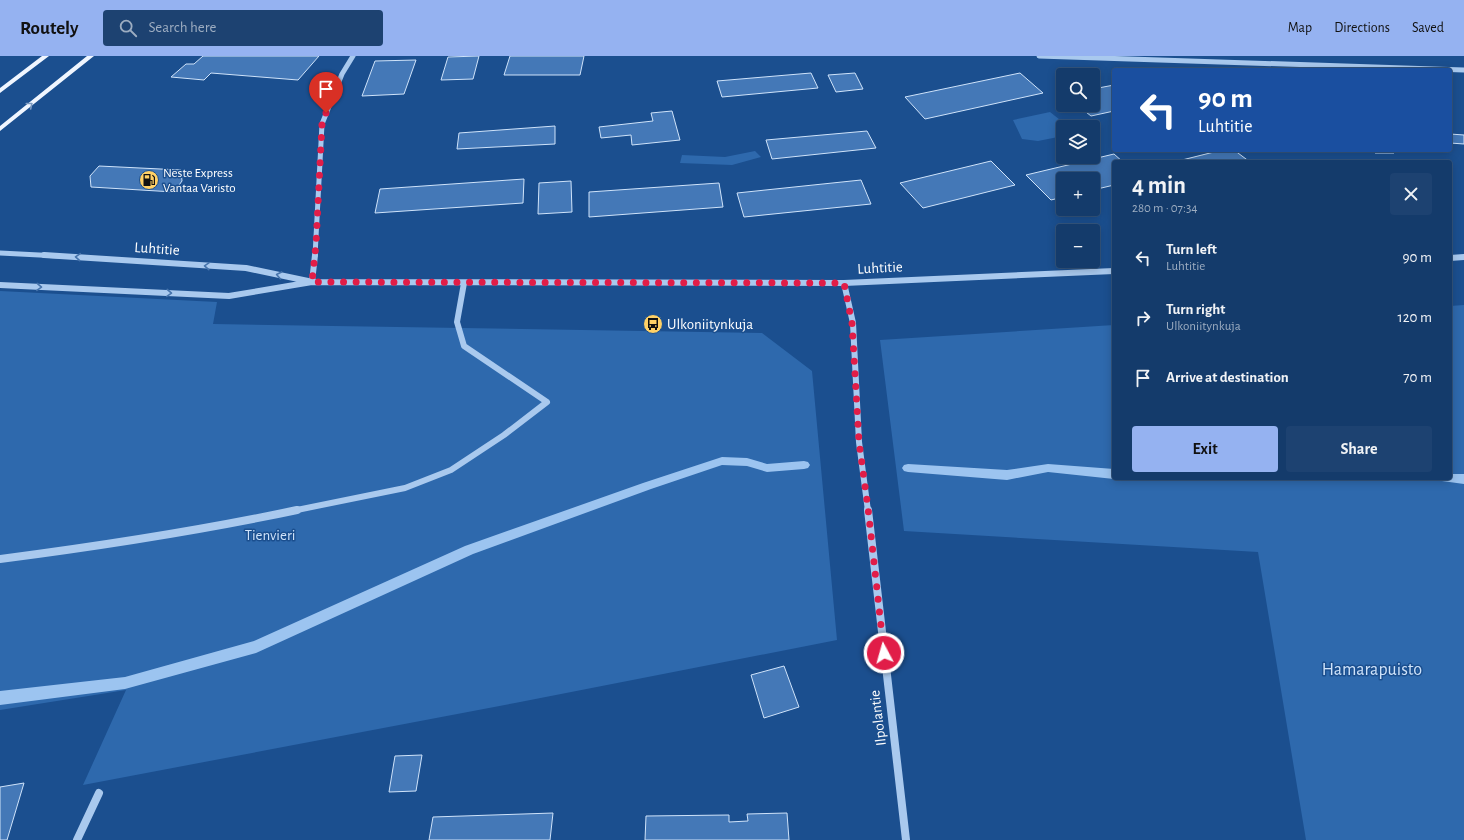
<!DOCTYPE html>
<meta charset="utf-8">
<style>
body{margin:0;font-family:"Alegreya Sans",sans-serif;background:#1d4271;color:#f1f3f6;height:100vh;display:flex;flex-direction:column;font-size:15px;white-space:nowrap}
*{box-sizing:border-box;margin:0}
p{font-size:13px;color:#9dadc1}
.icon{flex:none;width:22px;height:22px;fill:none;stroke:currentColor;stroke-width:2;stroke-linecap:round;stroke-linejoin:round}
.map{position:relative;flex:1;overflow:hidden}
.drawer{position:absolute;left:1112px;top:104px;width:340px;height:320px;display:flex;flex-direction:column;background:#143b6b;border-radius:4px;box-shadow:0 2px 10px #0003,0 0 0 1px #33557e}
.drawer>*{flex:none}
.top-card{position:absolute;left:1112px;top:12px;width:340px;height:84px;border-radius:4px;box-shadow:0 2px 10px #0003,0 0 0 1px #33557e;background:#1a4fa0;color:#fff;overflow:hidden}
.buttons{position:absolute;left:1056px;top:12px;display:grid;gap:8px}
.buttons a{display:grid;place-items:center;width:44px;height:44px;border-radius:4px;background:#143b6b;box-shadow:0 2px 10px #0003,0 0 0 1px #33557e;font-size:20px}
.pin{position:absolute;display:grid;place-items:center;width:34px;height:34px;color:#fff;margin:-41px -17px;border-radius:50% 50% 50% 0;rotate:-45deg;box-shadow:0 0 4px #0007}
.pin .icon{rotate:45deg}
.me{position:absolute;width:44px;margin:-22px;rotate:354deg;stroke-linejoin:round;filter:drop-shadow(0 0 3px #0008)}
.turn{display:flex;align-items:center;gap:14px;height:84px;padding:0 20px;font-size:18px}
.turn .icon{width:52px;height:52px;stroke-width:2.5}
.turn b{display:block;font-size:28px;line-height:34px}
.round{display:grid;place-items:center;flex:none;width:42px;height:42px;border-radius:4px;background:#1d4271}
.head{display:flex;align-items:center;justify-content:space-between;height:68px;padding:0 20px}
h1{font-size:24px;font-weight:600;line-height:30px}
.button{display:flex;gap:8px;margin-top:auto;padding:8px 20px}
.button a{flex:1;height:46px;border-radius:4px;background:#95b2f1;color:#111;font-size:16px;font-weight:600;line-height:46px;text-align:center}
.button a+a{background:#1d4271;color:#f1f3f6}
ul{padding:0;list-style:none}
li{display:flex;align-items:center;gap:12px;height:60px;padding:0 20px}
li div{flex:1}
li b{display:block;font-size:15px}
li em{font-style:normal}
header{display:flex;align-items:center;gap:24px;box-sizing:border-box;height:56px;padding:0 20px;background:#95b2f1;color:#111}
header strong{font-size:19px}
nav{display:flex;gap:22px;margin-inline-start:auto;font-size:14px}
.search{width:280px;height:36px;background:#1d4271;display:flex;align-items:center;gap:10px;box-sizing:border-box;padding:0 14px;border-radius:4px;color:#9dadc1;font-size:15px}
.map>svg:first-child{display:block}
.green{fill:#2e69ad}
.lines{fill:none;stroke-linecap:round;stroke-linejoin:round}
.stream{fill:#9cc4f0;fill-rule:evenodd}
.building{fill:#4478b7;stroke:#cfe3fa}
.minor-far2{stroke:#a9c9ee;stroke-width:5}
.minor-far1{stroke:#a9c9ee;stroke-width:6}
.minor{stroke:#a9c9ee;stroke-width:8}
.major{fill:#f0f6ff;fill-rule:evenodd}
.oneway{stroke:#7b9ac1}
.oneway2{stroke:#4674ac}
.route{stroke:#e11d48;stroke-width:7;stroke-dasharray:0 12.6}
.labels{text-anchor:middle;dominant-baseline:central;stroke-width:3;stroke-linejoin:round;paint-order:stroke}
.far-poi-label{font-size:13px;fill:#fff;stroke:#1b4f8f;text-anchor:start}
.street-label{font-size:15px;fill:#fff;stroke:#1b4f8f}
.poi-label{font-size:15px;fill:#fff;stroke:#1b4f8f;text-anchor:start}
.park-label{font-size:15px;fill:#cfe3fa;stroke:#1b4f8f}
.near-park-label{font-size:18px;fill:#cfe3fa;stroke:#1b4f8f}
</style>
<header>
<strong>Routely</strong>
<div class="search"><svg class="icon" aria-label="search" viewBox="0 0 24 24"><circle cx="10" cy="10" r="6"/><path d="M15 15l6 6"/></svg>Search here</div>
<nav><a>Map</a><a>Directions</a><a>Saved</a></nav>
</header>
<div class="map">
<svg width="1464" height="784" viewBox="0 0 1464 784">
<rect width="100%" height="100%" fill="#1b4f8f"/>
<path class="green" d="M1050,56L1069,71H1063V80L1038,85L1022,83L1013,64Z
M755,95L761,101L732,109L680,107L682,99L725,101Z
M0,235L217,246L213,268L762,277L812,315L837,584L515,647L83,729L126,634L0,654Z
M1464,249V784H1306L1258,496L904,475L880,284L1114,269V422H1450V250Z"/>
<g class="lines">
<path class="stream" d="M722,401L747,402L767,408L804,405L808,406L810,409L808,412L804,413L767,416L747,410L722,409L651,433L473,498L256,597L125,633L0,649V635L125,621L254,585L465,490L643,427Z
M908,408L1007,414L1048,408L1114,413V422H1116L1114,423L1048,416L1007,424L908,416L904,415L902,412L904,409Z
M1450,418H1464V428L1442,425L1440,422H1450Z"/>
</g>
<path class="building" d="M203,0H319L298,24L211,17L204,24L171,21L186,8H194Z
M479,0L473,23L441,24L448,1Z
M510,0H584L580,19H504Z
M416,4L404,38L362,40L375,5Z
M811,17L818,32L722,41L717,25Z
M855,17L863,33L836,36L828,19Z
M1020,17L1043,37L925,63L905,41Z
M1114,29V55L1091,60L1077,49H1093V33Z
M672,55L680,84L632,89L631,79L601,82L599,71L653,65L651,57Z
M555,70V88L457,93L459,77Z
M867,75L876,92L772,103L766,84Z
M1450,78L1464,79V88L1450,87Z
M1222,94H1234L1250,106H1174Z
M1373,94H1392L1394,97H1375Z
M1114,98L1123,106H1114V129L1093,134V123H1063V141L1051,144L1026,119Z
M991,105L1015,129L923,152L900,127Z
M99,110L181,114L182,125L174,136L91,131L90,120Z
M524,123L523,147L375,157L380,133Z
M861,124L871,148L744,161L737,137Z
M571,125L572,156L538,158L539,127Z
M719,127L723,151L589,161V136Z
M784,610L799,651L764,662L751,619Z
M422,699L416,735L389,736L395,700Z
M24,727L7,784H0V731Z
M553,757L550,784H429L433,761Z
M787,757L789,784H645L646,760L729,759V766L748,765L747,758Z"/>
<g class="lines">
<path class="minor-far2" d="M1039,0L1464,14
M0,197L59,200
M315,200L322,68L342,18L353,0"/>
<path class="minor-far1" d="M44,199L246,212L308,225
M1450,202L1464,201
M312,226L315,199
M844,227L853,267L859,386L868,455
M0,229L229,240L312,226L844,227L1114,215
M292,455L405,432L451,414L504,379L547,346L464,290L457,266L464,227"/>
<path class="minor" d="M868,454L906,784
M0,503C100,490 198,475 297,454
M77,784L99,737"/>
<path class="major" d="M42,0H49L0,37V32Z
M87,0H94L0,75V70Z"/>
</g>
<defs><path id="oneway-chevron" d="M-2-3.5L2.5 0L-2 3.5" fill="none" stroke-width="1.6" stroke-linecap="round" stroke-linejoin="round"/></defs>
<use class="oneway" href="#oneway-chevron" transform="translate(30 49) rotate(-39)"/>
<g class="oneway2">
<use href="#oneway-chevron" transform="translate(78 201) rotate(-176)"/>
<use href="#oneway-chevron" transform="translate(207 210) rotate(-176)"/>
<use href="#oneway-chevron" transform="translate(279 219) rotate(-169)"/>
<use href="#oneway-chevron" transform="translate(39 231) rotate(3)"/>
<use href="#oneway-chevron" transform="translate(169 237) rotate(3)"/>
</g>
<g class="lines">
<path class="route" d="M326,57L322,68L316,188L312,226L844,227L852,267L859,386L868,452L884,597"/>
</g>
<defs>
<symbol id="fuel-disc" viewBox="-11 -11 22 22"><circle r="9.5" fill="#ffd166" stroke="#1b4f8f"/><path d="M-5.5-6h7V0h2V4h1.3V-2.5L3-4.5l.8-.8L6-3V5H2.5V1h-1V6h-7ZM-4.2-4.7v3.2H.2V-4.7Z" fill="#111"/></symbol>
<symbol id="bus-disc" viewBox="-11 -11 22 22"><circle r="9.5" fill="#ffd166" stroke="#1b4f8f"/><path d="M-5-6H5V4H4V6H2V4H-2V6H-4V4H-5ZM-3.5-4V0h7V-4ZM-3.5 1.2v1.5H-2V1.2ZM2 1.2v1.5H3.5V1.2Z" fill="#111"/></symbol>
</defs>
<g fill-rule="evenodd">
<use href="#fuel-disc" x="138" y="113" width="22" height="22"/>
<use href="#bus-disc" x="642" y="257" width="22" height="22"/>
</g>
<g class="labels">
<g class="far-poi-label">
<text x="163" y="117">Neste Express<tspan x="163" dy="15">Vantaa Varisto</tspan></text>
</g>
<g class="street-label">
<text transform="translate(157 193) rotate(4)">Luhtitie</text>
<text transform="translate(880 212) rotate(-3)">Luhtitie</text>
<text transform="translate(878 662) rotate(-97)">Ilpolantie</text>
</g>
<g class="poi-label">
<text x="667" y="268">Ulkoniitynkuja</text>
</g>
<g class="park-label">
<text x="270" y="479">Tienvieri</text>
</g>
<g class="near-park-label">
<text x="1372" y="614">Hamarapuisto</text>
</g>
</g>
</svg>
<div class="buttons">
<a><svg class="icon" aria-label="search" viewBox="0 0 24 24"><circle cx="10" cy="10" r="6"/><path d="M15 15l6 6"/></svg></a>
<a><svg class="icon" aria-label="layers" viewBox="0 0 24 24"><path d="M12 4l9 5-9 5-9-5zM3 14l9 5 9-5"/></svg></a>
<a>+</a>
<a>−</a>
</div>
<div class="pin" style="left:326px;top:57px;background:#d93025"><svg class="icon" aria-label="arrive" viewBox="0 0 24 24"><path d="M6 21V4h12l-3 4 3 4H6"/></svg></div>
<svg class="me" style="left:884px;top:597px" viewBox="-20 -20 40 40"><circle r="17" fill="#e11d48" stroke="#fff" stroke-width="3"/><path d="M0-11L8 9 0 5-8 9z" fill="#fff"/></svg>
<div class="top-card">
<div class="turn"><svg class="icon" aria-label="left" viewBox="0 0 24 24"><path d="M17 20v-9H6M10 6l-5 5 5 5"/></svg><div><b>90 m</b>Luhtitie</div></div>
</div>
<section class="drawer">
<div class="head"><div><h1>4 min</h1><p>280 m · 07:34</p></div><a class="round"><svg class="icon" aria-label="close" viewBox="0 0 24 24"><path d="M6 6l12 12M18 6L6 18"/></svg></a></div>
<ul>
<li><svg class="icon" aria-label="left" viewBox="0 0 24 24"><path d="M17 20v-9H6M10 6l-5 5 5 5"/></svg><div><b>Turn left</b><p>Luhtitie</p></div><em>90 m</em></li>
<li><svg class="icon" aria-label="right" viewBox="0 0 24 24"><path d="M7 20v-9h11M14 6l5 5-5 5"/></svg><div><b>Turn right</b><p>Ulkoniitynkuja</p></div><em>120 m</em></li>
<li><svg class="icon" aria-label="arrive" viewBox="0 0 24 24"><path d="M6 21V4h12l-3 4 3 4H6"/></svg><div><b>Arrive at destination</b></div><em>70 m</em></li>
</ul>
<div class="button"><a>Exit</a><a>Share</a></div>
</section>
</div>
